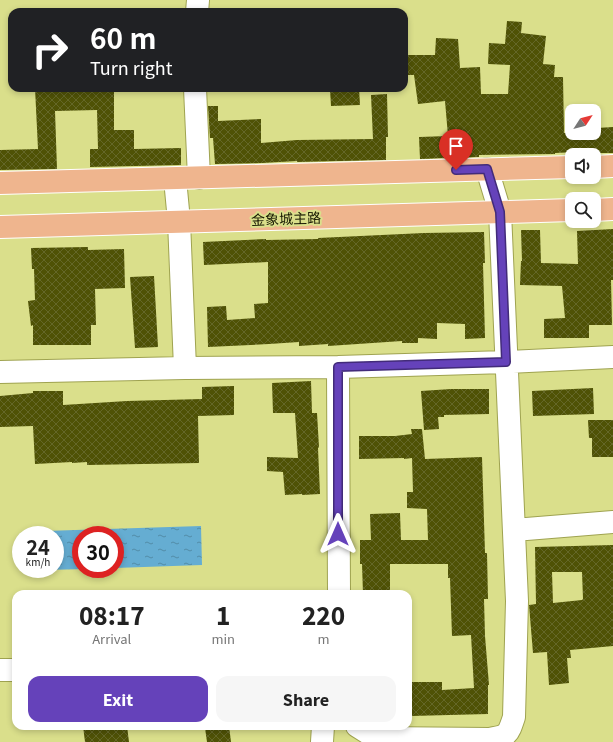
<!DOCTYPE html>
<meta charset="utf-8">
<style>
body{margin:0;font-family:Georgia,"Noto Sans SC",serif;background:#f6f6f6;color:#222;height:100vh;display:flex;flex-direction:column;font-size:15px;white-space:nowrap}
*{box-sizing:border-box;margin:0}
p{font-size:13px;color:#767676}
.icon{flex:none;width:22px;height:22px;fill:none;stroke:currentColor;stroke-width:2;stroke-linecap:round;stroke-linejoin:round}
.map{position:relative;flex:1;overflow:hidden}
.side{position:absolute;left:12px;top:590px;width:400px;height:140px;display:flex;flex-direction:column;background:#fff;border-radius:12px;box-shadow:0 2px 6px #0003}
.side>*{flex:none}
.hud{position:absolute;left:8px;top:8px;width:400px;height:84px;border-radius:12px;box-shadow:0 2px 6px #0003;background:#202124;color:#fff;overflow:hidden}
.needle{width:26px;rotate:54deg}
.controls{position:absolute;left:565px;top:104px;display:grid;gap:8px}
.controls a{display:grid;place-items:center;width:36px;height:36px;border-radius:8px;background:#fff;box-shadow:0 2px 6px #0003;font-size:20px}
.speed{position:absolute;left:12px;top:526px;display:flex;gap:8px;font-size:20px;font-weight:700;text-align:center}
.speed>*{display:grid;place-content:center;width:52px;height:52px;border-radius:50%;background:#fff;box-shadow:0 2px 6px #0003;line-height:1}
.speed small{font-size:10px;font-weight:400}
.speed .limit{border:6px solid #d22;background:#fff;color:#111}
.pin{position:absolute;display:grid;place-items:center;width:34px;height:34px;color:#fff;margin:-41px -17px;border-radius:50% 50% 50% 0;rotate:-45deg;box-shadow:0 0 4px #0007}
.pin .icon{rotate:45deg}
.me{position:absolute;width:44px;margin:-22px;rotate:0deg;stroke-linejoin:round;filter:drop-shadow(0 0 3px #0008)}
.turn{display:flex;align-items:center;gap:14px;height:84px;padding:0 16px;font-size:18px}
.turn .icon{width:52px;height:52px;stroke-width:2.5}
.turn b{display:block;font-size:28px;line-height:34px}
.eta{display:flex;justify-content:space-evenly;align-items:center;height:68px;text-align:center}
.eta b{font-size:24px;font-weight:800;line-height:28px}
.action{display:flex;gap:8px;margin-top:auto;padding:8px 16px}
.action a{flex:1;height:46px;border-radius:12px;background:#6542ba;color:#fff;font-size:16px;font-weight:800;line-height:46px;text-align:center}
.action a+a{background:#f6f6f6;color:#222}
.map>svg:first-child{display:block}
.water{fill:url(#water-ripples)}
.building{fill:url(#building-cross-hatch);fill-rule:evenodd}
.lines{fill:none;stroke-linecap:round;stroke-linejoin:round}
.minor-casing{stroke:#9fa350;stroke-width:24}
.major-casing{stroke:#fff;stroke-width:24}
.minor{stroke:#fff;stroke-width:22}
.major{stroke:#efb58e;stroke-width:22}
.route-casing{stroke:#422b79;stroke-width:10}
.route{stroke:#6542ba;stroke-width:7}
.labels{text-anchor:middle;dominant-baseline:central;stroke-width:4;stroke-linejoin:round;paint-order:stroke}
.street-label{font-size:14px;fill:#161700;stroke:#dadf8b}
</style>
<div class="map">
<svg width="613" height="742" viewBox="0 0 613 742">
<defs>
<pattern id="water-ripples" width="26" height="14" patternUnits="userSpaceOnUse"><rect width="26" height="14" fill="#65add2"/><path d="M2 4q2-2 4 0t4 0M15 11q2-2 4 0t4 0" fill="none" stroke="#528ca8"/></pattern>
<pattern id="building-cross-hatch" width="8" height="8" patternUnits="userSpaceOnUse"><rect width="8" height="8" fill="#4f5206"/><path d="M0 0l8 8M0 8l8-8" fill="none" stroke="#646728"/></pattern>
</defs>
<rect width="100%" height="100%" fill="#dadf8b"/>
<path class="water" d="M201,526L202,565L115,568V535H81V569H87L45,570V569H55V535H44V531Z"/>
<path class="building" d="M507,21L522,22L521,33L546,36L543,64L555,65L554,77H563L564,133H597V128L613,127V153H598V151L555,153V154L479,155V157L420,159L419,137L448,136L445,101L418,104L414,75H404V55H435L436,38L458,39L460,68L480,67L481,94H508L510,65L488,64L489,43L505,44Z
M35,88H114V130H134V149L181,148V165L90,167V149H98L97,110L55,111L57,169L0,170V150L38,149Z
M359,88L360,105L331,106L330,89Z
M387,94L388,137H386V160L297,162V161L262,163L215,164L213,138H210L208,106H218V121L261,119V143L297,140L373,139L371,95Z
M613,229V280H611L612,325H589V338H544V319L565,318L562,286L520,285L521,261H522L521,230H540L541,263L578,264L577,231Z
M484,232L485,263H483L485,338L465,339V324L437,323V339L418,338V343H402V341L328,346V344L299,346V342L269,344L208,347L207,307L226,306L227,320L255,318L254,304L268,303V262L204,265L203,242L266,239V240L318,239V238L424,233Z
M88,247V250L124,249L125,288L95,289L96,325H91V345H33V325L31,326L28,301L35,300L34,269H32L31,248Z
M154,276L158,347L135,348L130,277Z
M311,381L312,413H317L319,447L318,448L320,494L302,495V494L285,495L283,472L267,471V457L298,458L295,413H273L272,383Z
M234,386V415L198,416L199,463L87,465V462L72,463V462L35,464L33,426L0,427V396L33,393V391H63V405L127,401L202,399V387Z
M593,388L594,414L533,416L532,391Z
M451,389H489V414L444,415V417H438L439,429L424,430L421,391Z
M588,420H613V457H592V438H589Z
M411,429H422L425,459L482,457L485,553H487L488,599H484L485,636L489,685H488V714L411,716L410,682H442V690L474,688L471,635L452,636L450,578H448V564H390V594H363L362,564H360V540H371L370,514L400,513L401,540H428L427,509L407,508V492H413L412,458L404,459V458L359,459V436H395L412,434Z
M613,545V646L570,650L571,658H567L569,683L549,685L547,652L533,653L529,605L536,604L535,547ZM552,572H582L583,599L582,600L553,603Z
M83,726H127L129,742H85Z
M218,726H229L231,742H207L205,728Z"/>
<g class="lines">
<defs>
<path id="minor" d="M197,12L198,0
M195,88L199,178
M175,179L179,221L185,368
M338,367L339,594
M0,372L185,368L338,367L506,362L613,357
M514,530L613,522
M0,670H16
M357,726L376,738L489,739C508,736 508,735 514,717L517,601L500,212L487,169
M322,742L323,726"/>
<path id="major" d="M594,167L613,166
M0,183L572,167
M594,210L613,209
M0,227L572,210"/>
</defs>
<use href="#minor" class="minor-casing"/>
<use href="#major" class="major-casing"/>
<use href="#minor" class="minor"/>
<use href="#major" class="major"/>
</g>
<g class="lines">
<defs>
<path id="route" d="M338,534V367L506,362L500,212L487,169L456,170"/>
</defs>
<use href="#route" class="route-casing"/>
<use href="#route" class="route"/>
</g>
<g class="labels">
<g class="street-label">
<text transform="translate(286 218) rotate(-2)">金象城主路</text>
</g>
</g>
</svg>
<div class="controls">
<a><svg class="needle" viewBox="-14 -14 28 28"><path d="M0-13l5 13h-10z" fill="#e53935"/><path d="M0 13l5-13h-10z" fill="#767676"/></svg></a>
<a><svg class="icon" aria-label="sound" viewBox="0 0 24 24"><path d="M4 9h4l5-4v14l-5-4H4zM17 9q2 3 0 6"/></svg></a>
<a><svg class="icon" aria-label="search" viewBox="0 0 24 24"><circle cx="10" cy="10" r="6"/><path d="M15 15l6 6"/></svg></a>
</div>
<div class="speed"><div>24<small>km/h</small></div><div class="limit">30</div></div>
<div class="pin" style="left:456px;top:170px;background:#d93025"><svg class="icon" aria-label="arrive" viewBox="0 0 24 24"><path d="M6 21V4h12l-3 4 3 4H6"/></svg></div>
<svg class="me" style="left:338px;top:534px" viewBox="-20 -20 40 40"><path d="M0-17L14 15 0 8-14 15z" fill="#6542ba" stroke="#fff" stroke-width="4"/></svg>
<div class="hud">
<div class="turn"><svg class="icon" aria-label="right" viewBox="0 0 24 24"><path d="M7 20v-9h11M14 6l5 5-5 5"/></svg><div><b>60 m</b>Turn right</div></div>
</div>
<section class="side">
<div class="eta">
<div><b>08:17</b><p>Arrival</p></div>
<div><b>1</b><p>min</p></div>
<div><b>220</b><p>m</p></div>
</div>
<div class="action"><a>Exit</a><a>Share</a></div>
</section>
</div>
